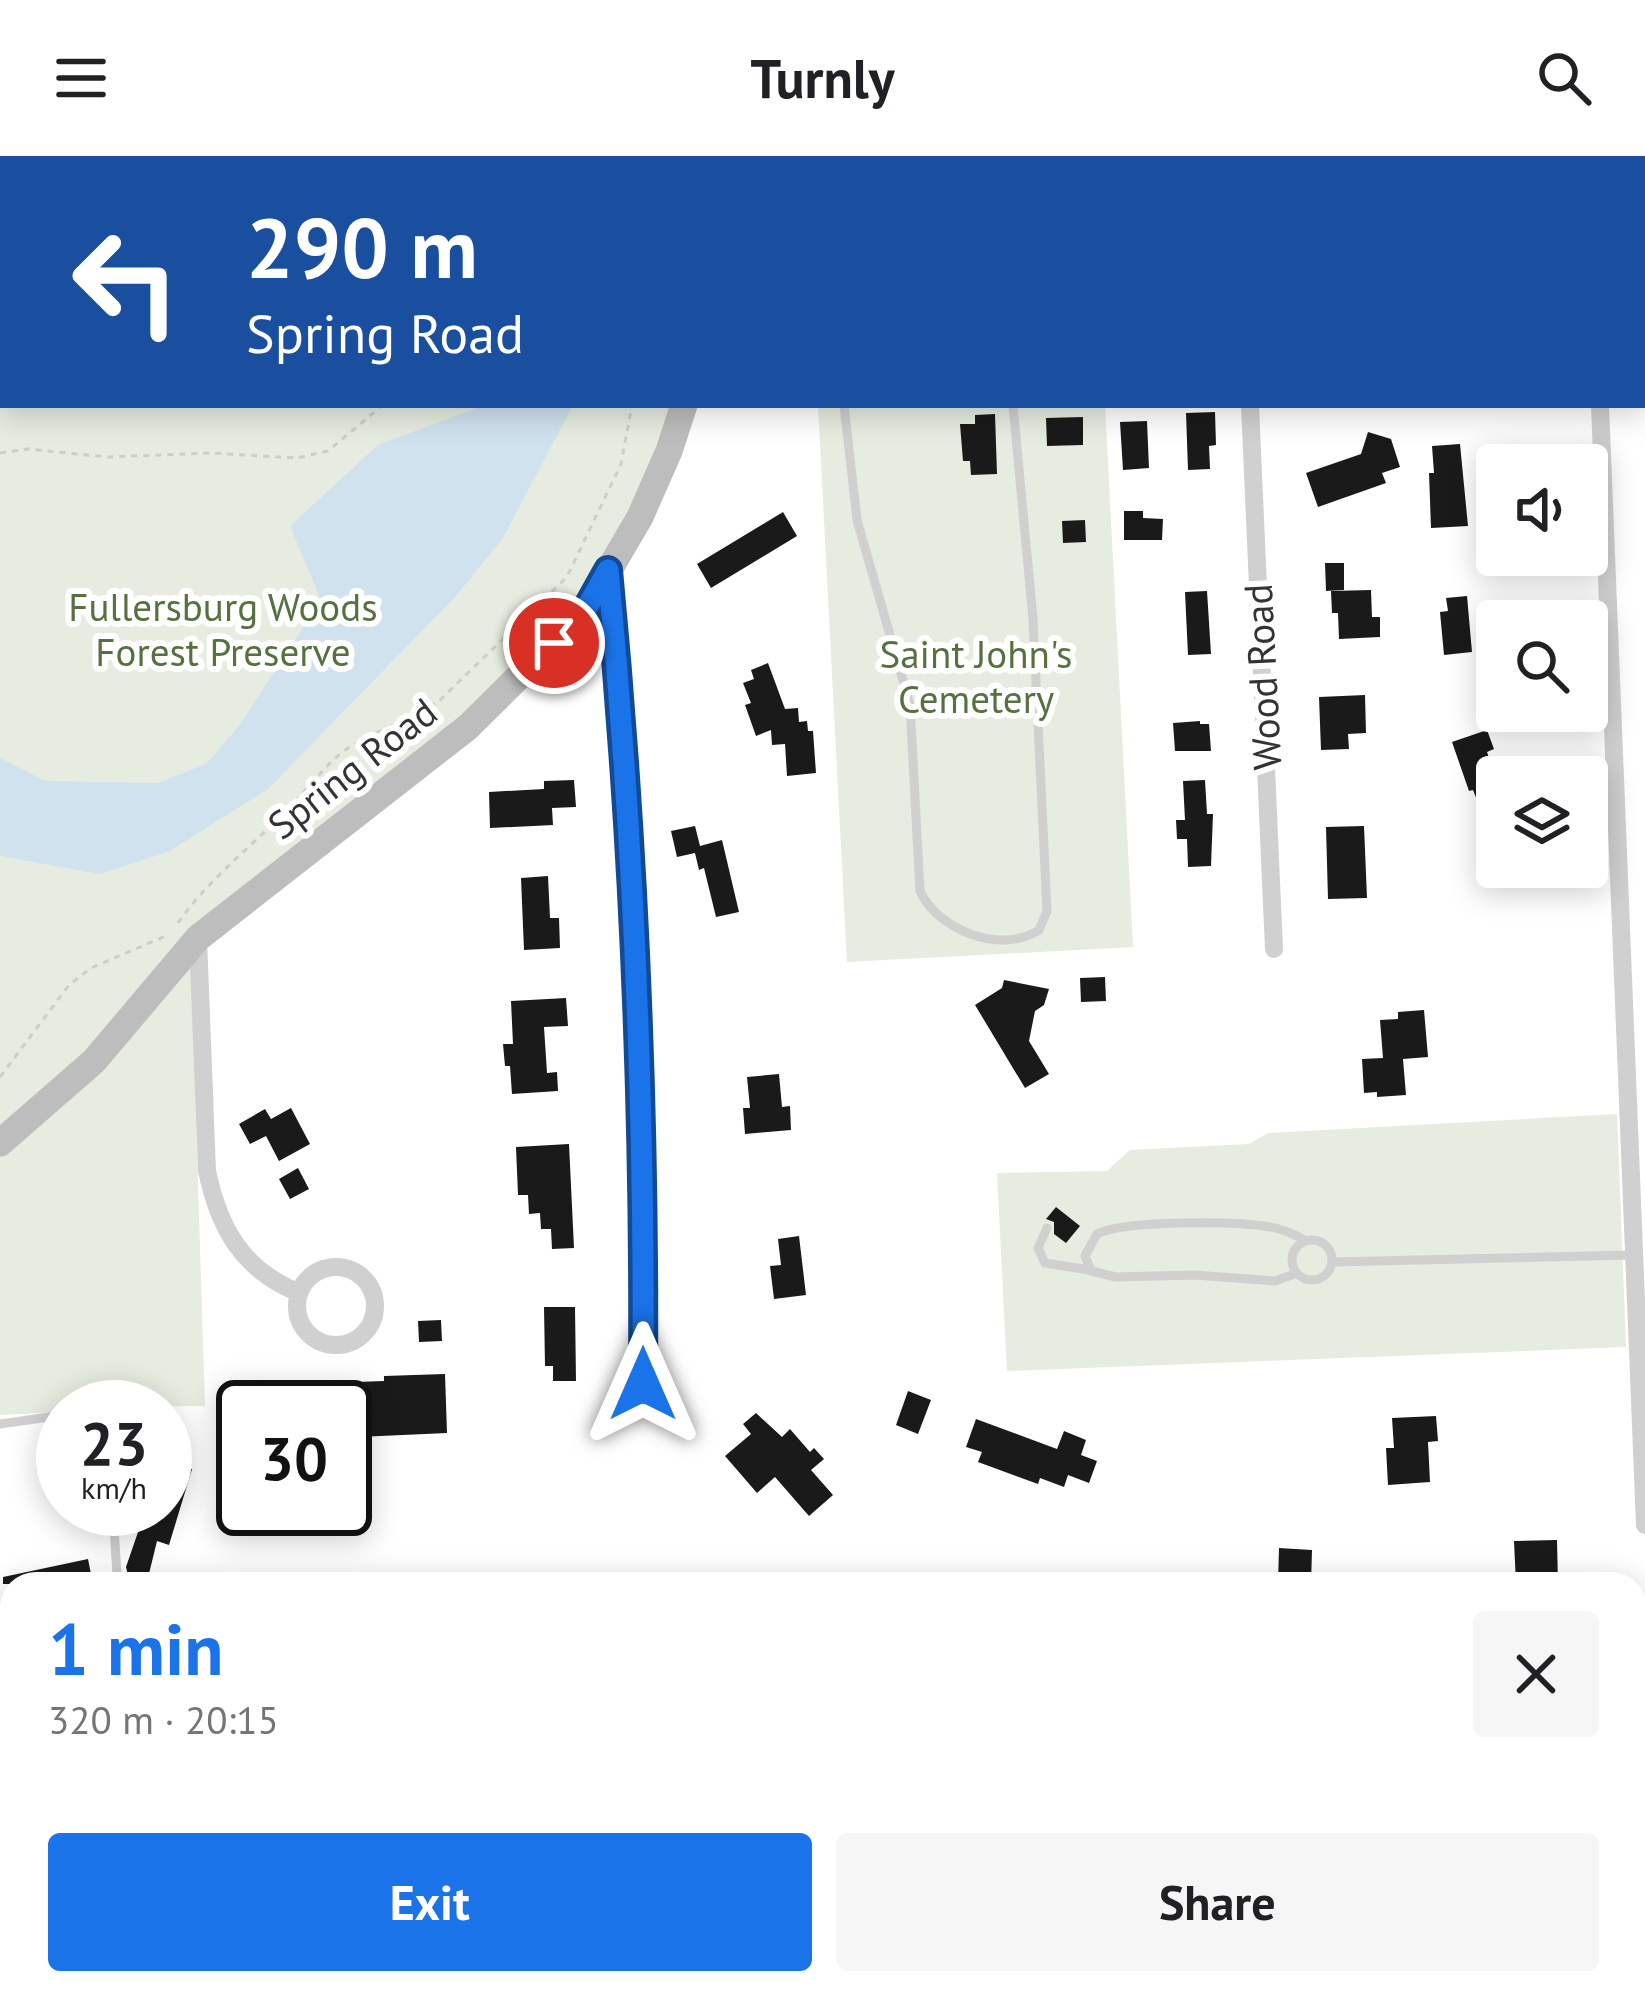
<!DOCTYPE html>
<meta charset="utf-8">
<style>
body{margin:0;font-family:"PT Sans",sans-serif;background:#f6f6f6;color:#202124;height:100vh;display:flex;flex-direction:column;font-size:45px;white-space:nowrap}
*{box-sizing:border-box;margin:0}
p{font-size:39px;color:#757577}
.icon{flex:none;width:66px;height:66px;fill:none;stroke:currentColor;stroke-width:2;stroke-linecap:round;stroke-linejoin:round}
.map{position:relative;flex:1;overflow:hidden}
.sheet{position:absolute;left:0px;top:1416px;width:1647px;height:423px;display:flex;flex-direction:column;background:#fff;border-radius:36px 36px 0 0;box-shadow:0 6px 30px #0003}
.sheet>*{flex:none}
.hud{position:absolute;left:0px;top:0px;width:1647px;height:252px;box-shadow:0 6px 30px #0003;background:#1a4fa0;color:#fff;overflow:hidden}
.controls{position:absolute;left:1476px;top:288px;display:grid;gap:24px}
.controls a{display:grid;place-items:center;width:132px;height:132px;border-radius:12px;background:#fff;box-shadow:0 6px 30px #0003;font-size:60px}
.speed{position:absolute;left:36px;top:1224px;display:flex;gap:24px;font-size:60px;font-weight:700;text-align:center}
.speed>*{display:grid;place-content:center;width:156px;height:156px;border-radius:50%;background:#fff;box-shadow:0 6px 30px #0003;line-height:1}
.speed small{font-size:30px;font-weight:400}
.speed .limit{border:6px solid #111;border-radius:18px;background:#fff;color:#111}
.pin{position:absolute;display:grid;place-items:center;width:102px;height:102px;color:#fff;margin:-51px;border:6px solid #fff;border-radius:50%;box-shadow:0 3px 12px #0007}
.me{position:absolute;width:132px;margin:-66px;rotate:0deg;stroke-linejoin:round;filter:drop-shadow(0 0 9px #0008)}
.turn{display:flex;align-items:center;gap:42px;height:252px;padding:0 48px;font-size:54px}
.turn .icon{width:156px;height:156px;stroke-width:2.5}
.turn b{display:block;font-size:84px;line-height:102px}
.round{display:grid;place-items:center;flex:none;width:126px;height:126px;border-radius:12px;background:#f6f6f6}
.head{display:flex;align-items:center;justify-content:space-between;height:204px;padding:0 48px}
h1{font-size:72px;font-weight:800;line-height:90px;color:#1a73e8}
.cta{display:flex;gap:24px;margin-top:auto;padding:24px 48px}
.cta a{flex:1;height:138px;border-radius:12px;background:#1a73e8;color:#fff;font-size:48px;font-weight:800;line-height:138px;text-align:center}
.cta a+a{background:#f6f6f6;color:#202124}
header{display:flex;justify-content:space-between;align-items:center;height:156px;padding:0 48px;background:#fff;font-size:54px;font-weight:800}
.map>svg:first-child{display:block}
.green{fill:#e6ecdf}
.water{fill:#cfe2ee}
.building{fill:#1a1a1a}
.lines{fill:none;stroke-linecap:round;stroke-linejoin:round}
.path{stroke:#cdcdcd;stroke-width:3;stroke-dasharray:6 6;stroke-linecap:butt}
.lane{stroke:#d0d0d0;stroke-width:9}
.street{stroke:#d0d0d0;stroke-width:18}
.secondary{stroke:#bdbdbd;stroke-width:27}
.route-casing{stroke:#114b97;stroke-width:30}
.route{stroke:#1a73e8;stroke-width:21}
.labels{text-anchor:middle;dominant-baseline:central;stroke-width:12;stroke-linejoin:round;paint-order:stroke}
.park-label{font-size:39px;fill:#56703f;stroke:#fff}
.street-label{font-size:39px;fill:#333;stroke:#fff}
</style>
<header><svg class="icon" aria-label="menu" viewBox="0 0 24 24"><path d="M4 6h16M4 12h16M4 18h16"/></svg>Turnly<svg class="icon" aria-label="search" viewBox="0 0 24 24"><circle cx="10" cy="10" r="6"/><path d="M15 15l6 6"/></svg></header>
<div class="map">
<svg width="1645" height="1838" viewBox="0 0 1645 1838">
<rect width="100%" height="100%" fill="#fff"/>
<path class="green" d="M0,245L3,249H679L663,296L579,453L495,539L190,777L205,1250L63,1251V1256L0,1259Z
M818,249H1105L1133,791L847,806Z
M1617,958L1626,1191L1007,1215L997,1017L1107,1015L1130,994L1249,988L1268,977Z"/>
<path class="water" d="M485,249H573L503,382L456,440L268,633L168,696L100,718L0,700V602L45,625L158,627L206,608L239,570L321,444L290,370L378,289Z"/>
<path class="building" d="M1215,256L1216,289L1209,290L1210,313L1188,314L1186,257Z
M995,258L997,318L971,319L970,305H963L960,268H975V259Z
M1083,261V289L1047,290L1046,262Z
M1147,265L1149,312L1123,314L1120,266Z
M1368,276L1391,283L1400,311L1382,317L1386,327L1318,351L1306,317L1361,298Z
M1460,288L1468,370L1431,372L1429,317H1434L1432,290Z
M1124,355H1143V362L1163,363L1162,384H1124Z
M783,356L797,380L711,432L697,408Z
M1085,364L1086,386L1063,387L1062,365Z
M1325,407H1344V434L1326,435Z
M1371,434L1372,461H1380V481L1339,483L1338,457H1332L1331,435Z
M1207,435L1211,498L1188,499L1185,436Z
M1467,440L1472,496L1444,499L1440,456L1448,455L1446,442Z
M768,507L785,553L798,552L799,566L807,565L808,575H813L816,617L787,620L785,588L772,589L771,574L756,580L745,549L751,547L743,527L754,523L751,514Z
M1365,539L1366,577L1348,578L1349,593L1321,594L1319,541Z
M1200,565V568H1209L1211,595H1175L1173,567Z
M1487,574L1494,593L1487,596L1497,625V642L1479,649L1473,634L1469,635L1452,586Z
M574,624L576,651L552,652L553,669L490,672L489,636L544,633V625Z
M1205,624L1207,658H1213L1211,710L1188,711L1187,683H1177L1176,664H1185L1183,625Z
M695,670L700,690L722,684L739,756L716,761L704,712L699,714L695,697L677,701L671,675Z
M1364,670L1367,742L1328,743L1326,671Z
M548,720L550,762H559L560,792L524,794L521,722Z
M1105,821L1106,845L1081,846L1080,822Z
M1004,824L1049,833L1044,849L1035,855L1029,885L1049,918L1025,932L975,849L1002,832Z
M566,842L568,870L544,871L547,917L557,916L558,935L512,938L510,910H505L503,888H513L511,845Z
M1424,854L1428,901L1403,903L1406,939L1377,941V936L1364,937L1362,903L1383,902L1380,864L1398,863V856Z
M779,918L782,951L790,950L791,974L745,978L743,952H750L747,921Z
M291,952L310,988L279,1005L266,980L250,988L239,968L265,953L271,963Z
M569,988L574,1092L552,1093L551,1073H541L540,1057L529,1058L528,1039H518L516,991Z
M298,1012L309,1033L290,1043L279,1023Z
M1056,1051L1080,1070L1066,1087L1054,1078V1066L1046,1063Z
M799,1080L806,1139L774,1143L770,1110L781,1109L778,1083Z
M544,1151H575L576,1225H553V1210H545Z
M441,1164L442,1185L419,1186L418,1165Z
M445,1218L447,1277L358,1281L356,1226L384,1225V1220Z
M908,1235L931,1244L918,1278L896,1269Z
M756,1257L782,1281L790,1273L810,1296L814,1292L824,1303L811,1314L833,1339L809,1360L775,1321L757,1337L725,1300L751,1278L743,1268Z
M1436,1260L1438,1285L1428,1286L1430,1326L1388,1329L1386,1292H1394L1392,1262Z
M976,1263L1057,1293L1064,1275L1086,1284L1081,1299L1097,1305L1089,1327L1068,1319L1064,1331L1040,1322L1038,1328L978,1306L982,1296L966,1291Z
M165,1309L192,1313L169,1389L157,1385L147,1426L128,1419L126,1411L146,1353H172L165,1351Z
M1557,1384L1558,1428H1516L1514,1385Z
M1279,1392L1312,1394L1311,1428H1278Z
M88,1403L93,1428H3V1421Z"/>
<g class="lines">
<path class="path" d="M507,3L508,0
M717,3L718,0
M0,297L27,293L108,301L211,297L297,302L328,295L383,249
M178,767C213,717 262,683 302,638C318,621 328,606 348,592C377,573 411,565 440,544L567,421L621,308L632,249
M0,921L69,829L91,812L168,779"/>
<path class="lane" d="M844,249L857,364L910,549L920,735C938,774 1000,799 1039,774L1047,755L1033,463L1013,249
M1047,1072L1038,1092L1045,1107L1089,1114
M1292 1104a20 20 0 1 1 40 0a20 20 0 1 1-40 0Z
M1332,1106L1633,1099
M1297,1117L1275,1125L1195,1119L1116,1121L1091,1115L1085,1100L1097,1078C1124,1064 1237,1065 1270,1071C1283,1073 1294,1078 1306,1085
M0,1268L63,1259
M113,1353L117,1419L122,1428
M159,1428L161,1425
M1211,1827V1838
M1362,1827L1363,1838"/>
<path class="street" d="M1595,0V3
M1644,176H1645
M1250,249L1274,793
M1600,249L1645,1369
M609,414C634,684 644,957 643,1228
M198,782L207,1015C219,1072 242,1113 297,1136
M297 1150a39 39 0 1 1 78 0a39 39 0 1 1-78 0Z"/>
<path class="secondary" d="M760,3L761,0
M0,987L94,905L198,782L468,571L585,455L640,361L669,295L684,249"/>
</g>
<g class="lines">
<defs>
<path id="route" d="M554,487L585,455L608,414C634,684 645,957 643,1228"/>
</defs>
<use href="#route" class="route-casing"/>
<use href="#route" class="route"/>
</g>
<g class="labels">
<g class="park-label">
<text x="223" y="450">Fullersburg Woods<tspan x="223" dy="45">Forest Preserve</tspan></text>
<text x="976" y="497">Saint John's<tspan x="976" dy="45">Cemetery</tspan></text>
</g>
<g class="street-label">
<text transform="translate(1262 521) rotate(-93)">Wood Road</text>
<text transform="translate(352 612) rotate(-38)">Spring Road</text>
</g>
</g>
</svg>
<div class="controls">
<a><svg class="icon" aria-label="sound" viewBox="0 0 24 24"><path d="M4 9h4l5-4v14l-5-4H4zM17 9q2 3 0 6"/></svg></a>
<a><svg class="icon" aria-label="search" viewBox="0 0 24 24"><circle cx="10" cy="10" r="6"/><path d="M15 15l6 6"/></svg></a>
<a><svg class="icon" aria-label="layers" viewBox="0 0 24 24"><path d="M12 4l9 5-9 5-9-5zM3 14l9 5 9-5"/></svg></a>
</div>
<div class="speed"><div>23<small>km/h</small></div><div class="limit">30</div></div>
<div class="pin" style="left:554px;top:487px;background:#d93025"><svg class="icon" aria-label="arrive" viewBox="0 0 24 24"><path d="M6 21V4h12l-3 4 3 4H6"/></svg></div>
<svg class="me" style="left:643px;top:1228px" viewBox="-20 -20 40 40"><path d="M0-17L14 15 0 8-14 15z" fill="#1a73e8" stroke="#fff" stroke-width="4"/></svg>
<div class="hud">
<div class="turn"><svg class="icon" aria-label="left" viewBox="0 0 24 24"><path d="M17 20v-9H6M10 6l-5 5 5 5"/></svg><div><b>290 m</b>Spring Road</div></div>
</div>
<section class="sheet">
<div class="head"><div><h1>1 min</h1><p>320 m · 20:15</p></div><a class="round"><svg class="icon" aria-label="close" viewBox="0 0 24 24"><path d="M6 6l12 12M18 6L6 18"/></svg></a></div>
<div class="cta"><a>Exit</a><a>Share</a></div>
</section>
</div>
